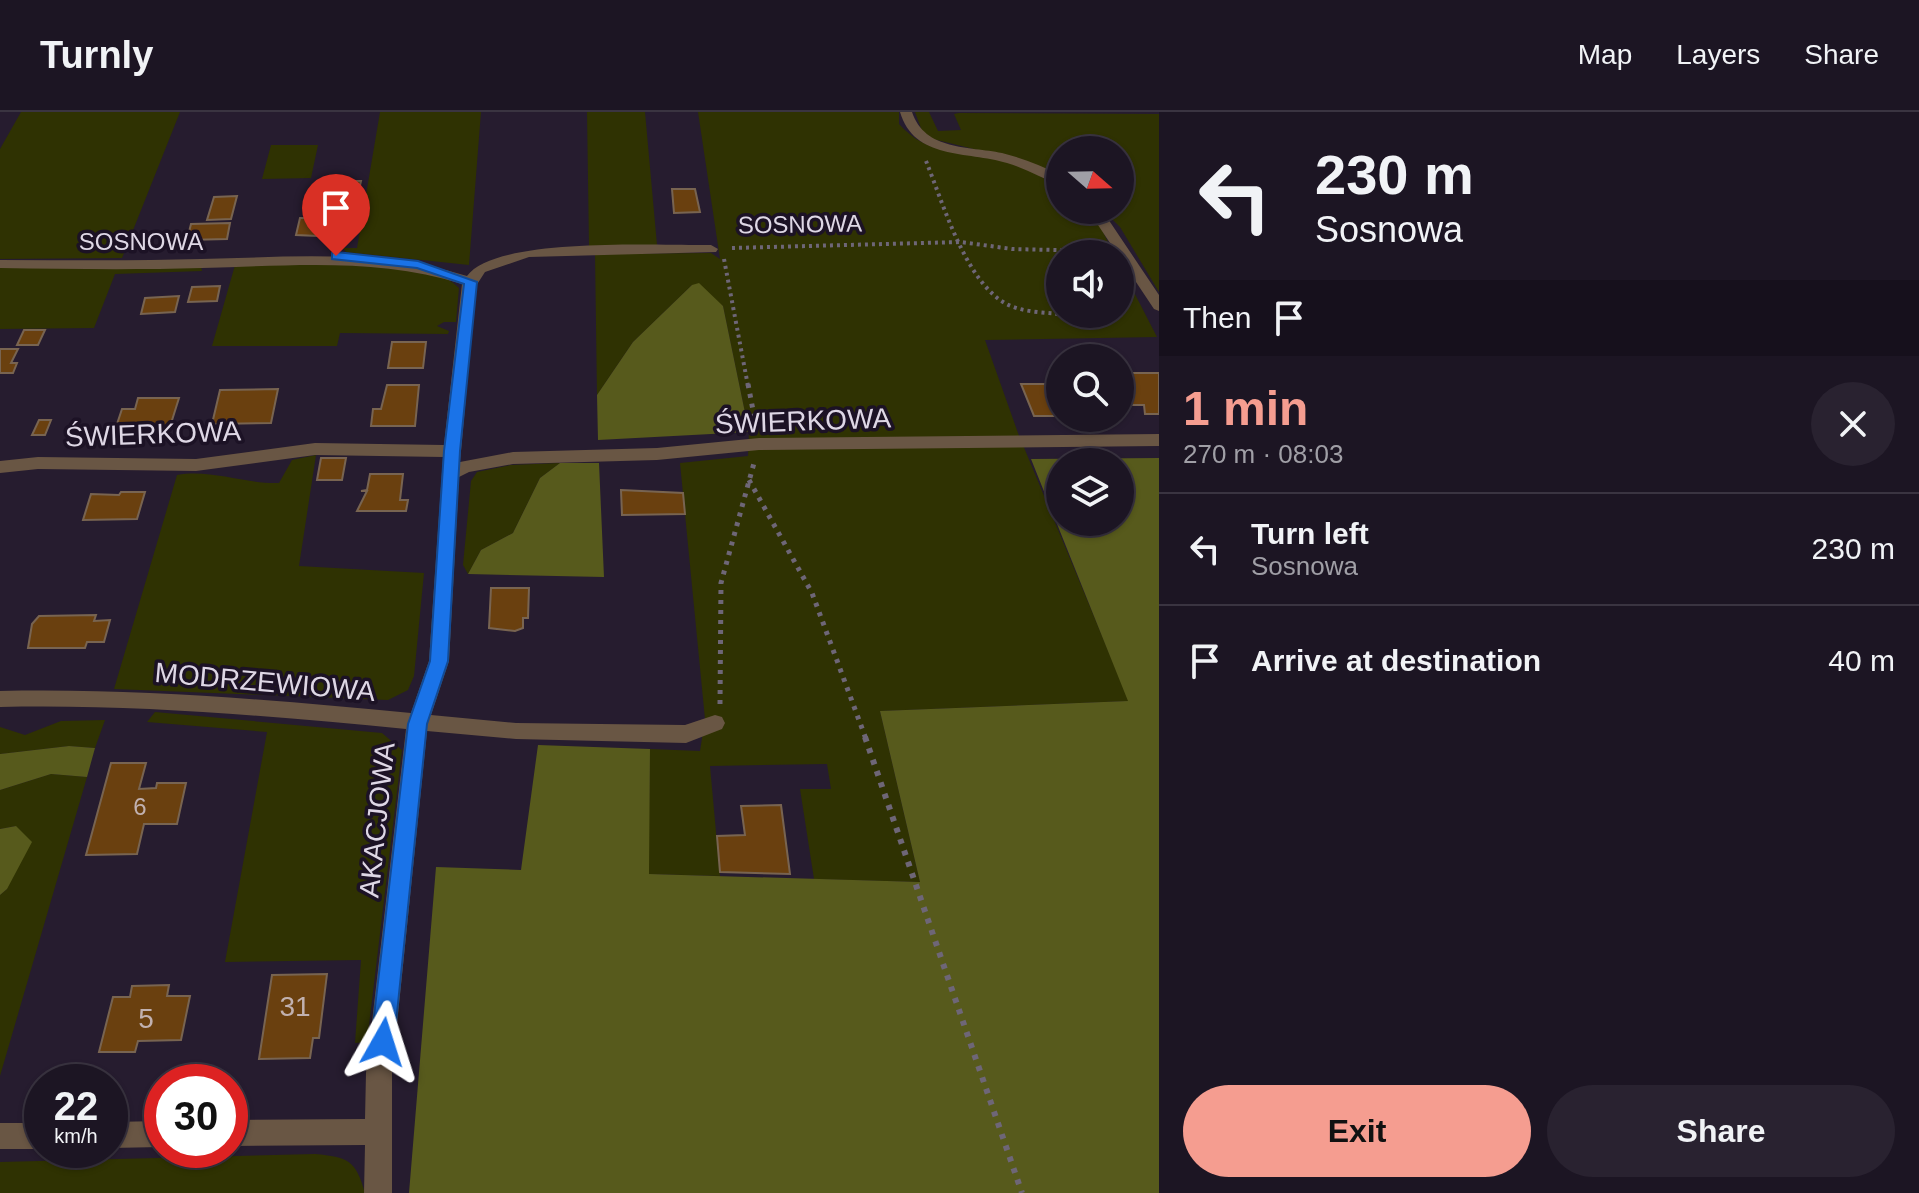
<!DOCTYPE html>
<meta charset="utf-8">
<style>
body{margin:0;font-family:Helvetica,sans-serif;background:#292230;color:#f1f3f6;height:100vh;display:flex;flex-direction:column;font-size:30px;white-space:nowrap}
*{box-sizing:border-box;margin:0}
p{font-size:26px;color:#a09fa6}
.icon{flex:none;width:44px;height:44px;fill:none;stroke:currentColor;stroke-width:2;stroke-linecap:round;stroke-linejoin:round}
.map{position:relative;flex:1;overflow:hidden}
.drawer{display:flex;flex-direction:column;background:#1c1523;width:760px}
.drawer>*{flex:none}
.banner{background:#1c1523;color:#f1f3f6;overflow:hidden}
.needle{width:52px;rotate:110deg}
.buttons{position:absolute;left:1046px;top:24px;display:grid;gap:16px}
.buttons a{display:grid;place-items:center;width:88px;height:88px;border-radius:50%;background:#1c1523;box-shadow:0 2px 6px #0004,0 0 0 2px #3a3441;font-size:40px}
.speed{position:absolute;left:24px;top:952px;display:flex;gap:16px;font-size:40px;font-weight:700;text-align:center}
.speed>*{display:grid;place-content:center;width:104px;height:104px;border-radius:50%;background:#1c1523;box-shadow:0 2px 6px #0004,0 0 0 2px #3a3441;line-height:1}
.speed small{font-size:20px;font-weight:400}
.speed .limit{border:12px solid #d22;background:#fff;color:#111}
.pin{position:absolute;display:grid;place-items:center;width:68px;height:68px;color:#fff;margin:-82px -34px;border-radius:50% 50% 50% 0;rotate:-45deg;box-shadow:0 0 8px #0007}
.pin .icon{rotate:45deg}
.me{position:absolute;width:88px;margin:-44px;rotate:6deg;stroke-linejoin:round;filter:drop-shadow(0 0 6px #0008)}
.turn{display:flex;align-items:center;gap:28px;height:168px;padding:0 24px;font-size:36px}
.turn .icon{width:104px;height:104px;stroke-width:2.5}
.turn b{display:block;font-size:56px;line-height:68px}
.then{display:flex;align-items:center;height:76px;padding:0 24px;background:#0003;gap:16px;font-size:30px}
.round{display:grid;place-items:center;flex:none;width:84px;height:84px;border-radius:42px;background:#292230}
.overview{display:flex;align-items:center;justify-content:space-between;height:136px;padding:0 24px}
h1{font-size:48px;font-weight:800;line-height:60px;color:#f59d90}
.action{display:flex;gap:16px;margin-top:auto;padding:16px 24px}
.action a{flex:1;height:92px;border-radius:48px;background:#f59d90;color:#111;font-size:32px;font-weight:800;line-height:92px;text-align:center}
.action a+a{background:#292230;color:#f1f3f6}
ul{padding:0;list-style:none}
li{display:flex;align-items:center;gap:24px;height:112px;padding:0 24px;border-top:2px solid #3a3441}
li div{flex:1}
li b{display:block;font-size:30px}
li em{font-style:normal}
header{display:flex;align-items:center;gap:48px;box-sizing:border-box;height:112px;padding:0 40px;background:#1c1523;border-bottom:2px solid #3a3441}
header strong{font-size:38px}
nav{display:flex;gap:44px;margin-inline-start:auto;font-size:28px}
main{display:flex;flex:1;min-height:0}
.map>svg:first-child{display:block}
.green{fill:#2f3202}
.forest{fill:#575a1c;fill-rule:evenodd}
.building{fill:#6a400f;stroke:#786451;stroke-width:2}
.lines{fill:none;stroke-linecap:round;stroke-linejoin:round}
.path-far2{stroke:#6e6677;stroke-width:4;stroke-dasharray:3 4;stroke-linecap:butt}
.path-far1{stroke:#6e6677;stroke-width:5;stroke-dasharray:4 6;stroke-linecap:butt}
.path{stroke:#6e6677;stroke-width:6;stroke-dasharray:5 7;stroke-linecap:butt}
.street{fill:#695644;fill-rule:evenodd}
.route{fill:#1a73e8;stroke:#114b97;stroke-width:2}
.labels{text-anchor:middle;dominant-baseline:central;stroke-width:7;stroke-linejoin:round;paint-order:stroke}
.far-street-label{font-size:24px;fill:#ded7e5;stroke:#1c1225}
.number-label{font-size:24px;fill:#c1b1b0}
.street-label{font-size:28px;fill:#ded7e5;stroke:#1c1225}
.near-number-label{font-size:28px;fill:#c1b1b0}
</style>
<header>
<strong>Turnly</strong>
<nav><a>Map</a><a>Layers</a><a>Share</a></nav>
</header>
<main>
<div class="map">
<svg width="1159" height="1081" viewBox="0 0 1159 1081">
<rect width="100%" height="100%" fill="#261c2f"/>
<path class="green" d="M21,0H180L122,146L0,147V37Z
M380,0H481L469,153L346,140L343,136H357Z
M587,0H645L657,133L589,134Z
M698,0H899V12C929,45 958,37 997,47C1021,53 1040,63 1060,76V98H1087L1097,108L1114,142H1060V202H1120V153L1157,225L985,228L1018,321L1129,589L880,599L920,770L814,767L800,677H831L827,652L710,654L720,764L648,762L650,637L700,639L705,607L680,351L748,344L749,320L723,194L692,173L633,230L597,283L595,142L711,141L720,147Z
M915,0H929L938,19L961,18L954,2L959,1L1159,2V180L1120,115L1103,98H1120V38H1060V64L990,41L933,27L922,19Z
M271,33H318L311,66L262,67Z
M319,148C358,151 432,148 459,176L456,210H444L437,214L449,219L448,222L340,221L337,234H212L235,153Z
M201,154L202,159L115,162L94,216L0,217V155Z
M316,343L299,454L424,461L414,564L408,578L388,588L114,577L177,363C212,357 244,372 279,371L292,348Z
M560,351L540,366L513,421L481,438L468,462L463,453L471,369L477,360L511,353Z
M155,600L382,621L402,638L367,930L355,931L361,848L225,850L267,620L147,610Z
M105,608L95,636L69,634L0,642V615L25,623L61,609Z
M51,662L87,665L0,964V783L7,777L16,714L0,717V678Z
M315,1042C348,1045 356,1048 365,1081H0V1050Z"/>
<path class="forest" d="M699,171L723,194L749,320L598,328L597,283L633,230L692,173Z
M1159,346V1081H409L436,755L521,758L538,633L650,637L649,762L920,770L880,599L1128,589L1031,347ZM1120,350V410H1060V350Z
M560,351H599L604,465L468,462L481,438L513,421L540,366Z
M69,634L95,636L87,665L51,662L0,678V642Z
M16,714L32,730L7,777L0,783V717Z"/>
<path class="building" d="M326,69H361L358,82H323Z
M672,77H695L700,100L674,101Z
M237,84L231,107L207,108L214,85Z
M300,106H332L330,110H344L341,125L296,123Z
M230,111L227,127L187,128L191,112Z
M220,174L217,189L188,190L192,175Z
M179,184L175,200L141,202L145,186Z
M24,218H45L38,233H17Z
M392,230H426L423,256H388Z
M0,237H18L11,251H17L13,261H0Z
M1120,261H1159V302H1145L1144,293H1120V270H1123Z
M1021,272H1060V304H1034Z
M387,273H419L415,314H371L373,297H381Z
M278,277L271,311L212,312L220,278Z
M138,286H179L168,321H114L122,297H135Z
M39,308H51L45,323H32Z
M321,346H346L342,368H317Z
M370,362H403L400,388H408L406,399H357L367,379H361L367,378Z
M621,378L683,381L685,402L622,403Z
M121,380H145L137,407L83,408L91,382L119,383Z
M491,476H529L528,506H523V516L515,519L489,516Z
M96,503L94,509L110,508L104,530H87L85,536H28L32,512L39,504Z
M111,651H146L139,677L156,676L157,671H186L177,712H144L137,742L86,743Z
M781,693L790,762L720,760L717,724L745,723L741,694Z
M327,862L319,926H313L310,946L259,947L272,863Z
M169,873L167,884H190L181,928L138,929L135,940H99L113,885H130L132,874Z"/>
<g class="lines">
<path class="path-far2" d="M926,49C943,91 964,165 1003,190C1019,200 1040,200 1058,202
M732,136L961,130L1012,137L1098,139
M724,147L748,274"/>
<path class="path-far1" d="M748,272L756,314
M749,368L812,481L866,627
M720,592L721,471L754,351"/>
<path class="path" d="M865,625L1022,1081"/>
<path class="street" d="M900,0H912C925,39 969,34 1002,41C1022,46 1041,53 1060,63V72C1042,67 1025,56 1007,51C967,39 914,48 900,0Z
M1088,98H1102L1159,183V199L1154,197Z
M711,133L718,137L716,140L529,145L485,160L476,174L460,350L513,340L657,336L759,326L1159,322V334L759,338L657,348L513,352L469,360L459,365L449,549L431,603L516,611L685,613L715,603L722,605L725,611L722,617L686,631L516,627L427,619L392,961V1081H364L365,1033L230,1034V1008L365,1007L366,961L406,617C270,604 136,592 0,595V579C138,576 273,588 411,601L429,549L443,345L315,343L196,359L38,357L0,361V349L38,345L196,347L315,331L444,333L462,172C376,145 290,154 202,156C134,158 67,157 0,156V148C67,148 134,149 201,147C292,145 379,137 467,164C496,124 660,134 711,133Z
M162,1009V1035L110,1036V1010Z
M0,1011H42V1037H0Z"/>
</g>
<path class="route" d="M336,140L418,149L477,170L460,339L448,549L427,612L394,930L391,937L383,941L375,937L371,930L408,612L430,549L444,339L464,172L417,156L332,147V141Z"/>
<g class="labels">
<g class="far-street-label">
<text transform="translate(800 112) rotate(-1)">SOSNOWA</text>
<text x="141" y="129">SOSNOWA</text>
</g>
<g class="number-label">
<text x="140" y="694">6</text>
</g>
<g class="street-label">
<text transform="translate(803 309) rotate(-2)">ŚWIERKOWA</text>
<text transform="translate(153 322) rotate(-2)">ŚWIERKOWA</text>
<text transform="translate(265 570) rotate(5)">MODRZEWIOWA</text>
<text transform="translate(377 708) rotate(-84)">AKACJOWA</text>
</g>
<g class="near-number-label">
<text x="295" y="894">31</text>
<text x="146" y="906">5</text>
</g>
</g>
</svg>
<div class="buttons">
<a><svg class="needle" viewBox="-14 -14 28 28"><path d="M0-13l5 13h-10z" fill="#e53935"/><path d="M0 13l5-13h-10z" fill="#a09fa6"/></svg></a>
<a><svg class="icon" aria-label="sound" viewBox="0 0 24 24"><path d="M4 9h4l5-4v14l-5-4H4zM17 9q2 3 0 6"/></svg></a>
<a><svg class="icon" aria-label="search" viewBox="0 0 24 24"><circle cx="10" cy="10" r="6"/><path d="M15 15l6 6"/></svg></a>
<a><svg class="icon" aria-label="layers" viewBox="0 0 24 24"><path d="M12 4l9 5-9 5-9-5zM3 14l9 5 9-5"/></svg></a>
</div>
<div class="speed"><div>22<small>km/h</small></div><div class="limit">30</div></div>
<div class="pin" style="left:336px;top:144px;background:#d93025"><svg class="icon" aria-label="arrive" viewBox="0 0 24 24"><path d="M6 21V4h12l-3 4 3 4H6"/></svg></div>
<svg class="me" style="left:383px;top:930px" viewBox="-20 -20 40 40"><path d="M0-17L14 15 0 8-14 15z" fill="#1a73e8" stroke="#fff" stroke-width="4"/></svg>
</div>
<section class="drawer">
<div class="banner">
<div class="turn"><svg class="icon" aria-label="left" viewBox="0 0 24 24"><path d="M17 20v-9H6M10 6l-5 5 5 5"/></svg><div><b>230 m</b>Sosnowa</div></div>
<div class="then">Then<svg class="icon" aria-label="arrive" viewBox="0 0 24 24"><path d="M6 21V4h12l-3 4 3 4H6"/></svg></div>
</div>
<div class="overview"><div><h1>1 min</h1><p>270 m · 08:03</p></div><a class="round"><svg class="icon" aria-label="close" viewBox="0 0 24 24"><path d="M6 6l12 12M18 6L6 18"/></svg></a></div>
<ul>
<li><svg class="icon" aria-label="left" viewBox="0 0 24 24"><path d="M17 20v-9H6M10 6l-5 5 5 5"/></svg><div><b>Turn left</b><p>Sosnowa</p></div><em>230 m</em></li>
<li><svg class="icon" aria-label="arrive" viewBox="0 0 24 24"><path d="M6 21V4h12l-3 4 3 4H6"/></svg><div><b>Arrive at destination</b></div><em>40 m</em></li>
</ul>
<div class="action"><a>Exit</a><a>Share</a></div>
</section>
</main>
